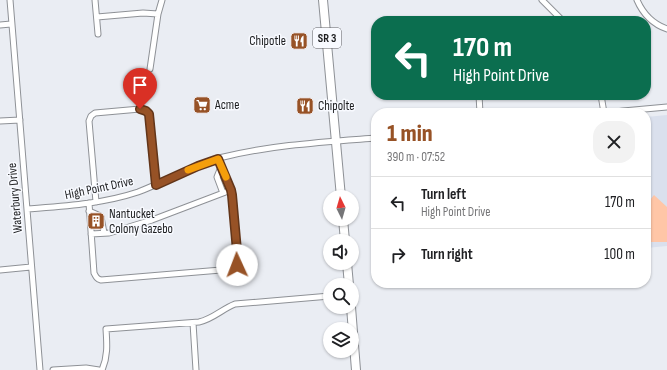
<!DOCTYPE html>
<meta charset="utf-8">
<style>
body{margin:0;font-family:"Sofia Sans Condensed",sans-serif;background:#f2f2f2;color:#202124;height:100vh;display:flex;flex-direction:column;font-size:15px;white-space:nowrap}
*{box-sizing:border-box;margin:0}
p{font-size:13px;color:#757577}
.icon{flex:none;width:22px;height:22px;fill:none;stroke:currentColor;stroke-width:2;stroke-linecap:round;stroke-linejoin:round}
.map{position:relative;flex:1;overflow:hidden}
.details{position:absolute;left:371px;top:108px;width:280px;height:180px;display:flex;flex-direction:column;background:#fff;border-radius:16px;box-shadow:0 1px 3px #0004}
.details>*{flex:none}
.banner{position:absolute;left:371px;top:16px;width:280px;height:84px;border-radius:16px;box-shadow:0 1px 3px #0004;background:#0b6e4f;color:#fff;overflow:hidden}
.needle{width:26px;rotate:355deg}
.fabs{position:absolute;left:323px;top:190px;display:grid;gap:8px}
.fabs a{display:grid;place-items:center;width:36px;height:36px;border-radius:50%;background:#fff;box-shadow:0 1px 3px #0004;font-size:20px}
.pin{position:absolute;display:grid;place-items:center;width:34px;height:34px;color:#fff;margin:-41px -17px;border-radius:50% 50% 50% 0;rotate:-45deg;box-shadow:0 0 4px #0007}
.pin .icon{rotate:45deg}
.me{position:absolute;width:44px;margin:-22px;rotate:358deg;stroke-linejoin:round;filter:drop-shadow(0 0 3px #0008)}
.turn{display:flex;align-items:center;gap:14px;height:84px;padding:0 16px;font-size:18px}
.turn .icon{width:52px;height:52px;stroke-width:2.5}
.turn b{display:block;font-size:28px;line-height:34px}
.round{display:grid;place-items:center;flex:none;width:42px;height:42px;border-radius:16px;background:#f2f2f2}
.headline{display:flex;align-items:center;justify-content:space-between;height:68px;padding:0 16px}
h1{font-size:24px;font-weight:800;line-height:30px;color:#975226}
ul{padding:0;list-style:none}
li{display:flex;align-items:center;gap:12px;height:52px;padding:0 16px;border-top:1px solid #e0e0e0}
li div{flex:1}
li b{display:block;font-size:15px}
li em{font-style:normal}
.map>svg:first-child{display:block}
.built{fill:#dae0ed}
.green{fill:#ffc6a7}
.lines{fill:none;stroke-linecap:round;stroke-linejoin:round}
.street-casing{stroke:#8e9196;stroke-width:7}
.primary-casing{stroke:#8e9196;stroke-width:10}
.street{stroke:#fff;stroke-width:5}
.primary{stroke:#fff;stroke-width:8}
.route-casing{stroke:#623519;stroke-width:10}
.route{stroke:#975226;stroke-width:7}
.slow{stroke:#f59e0b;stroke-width:7}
.labels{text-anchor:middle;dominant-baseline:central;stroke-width:3;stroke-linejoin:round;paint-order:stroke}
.shield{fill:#f8faff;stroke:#5e5f62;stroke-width:1}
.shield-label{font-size:12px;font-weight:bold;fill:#1c1d1f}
.poi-label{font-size:13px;fill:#1c1d1f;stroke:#f8faff;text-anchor:start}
.street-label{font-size:13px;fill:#1c1d1f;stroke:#f8faff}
</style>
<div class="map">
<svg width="667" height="370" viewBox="0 0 667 370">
<rect width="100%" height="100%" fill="#eaedf3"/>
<path class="built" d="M667,115V246L646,248V117Z"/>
<path class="green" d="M654,195L667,207V242H646V205Z"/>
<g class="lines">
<defs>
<path id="street" d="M10,0L40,370
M95,0L98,34
M542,0L563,21
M637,0C643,14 653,24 667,29
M97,17L143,13L158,14
M0,25L11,24
M150,69L158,14L162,0
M479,95L480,113
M601,95L604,113
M609,113L623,111L667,107
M0,121L20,120
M221,167L217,177L223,193
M96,202L89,121L91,116L95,113L140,109L147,112L149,116L156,185
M89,203L94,273C96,277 97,279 101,280L233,269L237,265L238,262L233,195L218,159
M27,209C64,206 102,204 138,192C165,182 191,166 219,158C270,145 324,142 376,138
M89,211L98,215L101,217L104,233
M91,234L109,233L152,220L231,190
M0,270L31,267
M193,323L196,370
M53,370L86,368L99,370
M102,370C108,356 107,344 106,329L199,322C213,319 222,309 235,304L330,296"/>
<path id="primary" d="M323,0L341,197
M343,219L345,241
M347,263L349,285
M351,307L356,370"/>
</defs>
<use href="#street" class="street-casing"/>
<use href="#primary" class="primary-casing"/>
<use href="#street" class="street"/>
<use href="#primary" class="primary"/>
</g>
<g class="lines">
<defs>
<path id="route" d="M140,109L146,111L149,114L156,185L198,166L218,159L231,190L232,195L238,262L237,265"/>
</defs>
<use href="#route" class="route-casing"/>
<use href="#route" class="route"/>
<path class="slow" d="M188,170L218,159L226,177"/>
</g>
<defs>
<symbol id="restaurant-square" viewBox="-11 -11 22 22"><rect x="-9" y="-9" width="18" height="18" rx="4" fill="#975226" stroke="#f8faff"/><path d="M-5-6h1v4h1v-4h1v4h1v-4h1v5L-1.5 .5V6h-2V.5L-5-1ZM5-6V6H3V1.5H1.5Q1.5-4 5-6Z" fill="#fff"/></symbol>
<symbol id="supermarket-square" viewBox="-11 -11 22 22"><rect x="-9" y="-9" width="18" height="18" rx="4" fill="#975226" stroke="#f8faff"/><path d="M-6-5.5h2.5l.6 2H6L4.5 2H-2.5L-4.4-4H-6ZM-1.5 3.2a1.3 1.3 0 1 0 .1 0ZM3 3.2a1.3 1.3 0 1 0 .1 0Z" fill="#fff"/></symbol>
<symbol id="building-square" viewBox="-11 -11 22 22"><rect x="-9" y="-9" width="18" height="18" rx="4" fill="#975226" stroke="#f8faff"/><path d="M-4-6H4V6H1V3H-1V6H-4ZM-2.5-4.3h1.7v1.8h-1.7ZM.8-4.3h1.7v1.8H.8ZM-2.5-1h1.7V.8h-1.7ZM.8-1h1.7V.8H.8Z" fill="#fff"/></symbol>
</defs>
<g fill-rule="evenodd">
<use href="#restaurant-square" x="289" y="31" width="20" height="20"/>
<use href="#supermarket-square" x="192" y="95" width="20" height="20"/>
<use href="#restaurant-square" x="295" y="96" width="20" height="20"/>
<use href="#building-square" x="86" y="211" width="20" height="20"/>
</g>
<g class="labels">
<rect class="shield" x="313" y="28" width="28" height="20" rx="3"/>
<g class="shield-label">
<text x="327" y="38">SR 3</text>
</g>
<g class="poi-label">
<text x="286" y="41" text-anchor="end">Chipotle</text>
<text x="215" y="105">Acme</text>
<text x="318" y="106">Chipolte</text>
<text x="109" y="214">Nantucket<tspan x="109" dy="15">Colony Gazebo</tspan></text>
</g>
<g class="street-label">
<text transform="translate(99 188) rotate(-12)">High Point Drive</text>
<text transform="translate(15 198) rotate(-95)">Waterbury Drive</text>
</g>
</g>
</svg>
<div class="fabs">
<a><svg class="needle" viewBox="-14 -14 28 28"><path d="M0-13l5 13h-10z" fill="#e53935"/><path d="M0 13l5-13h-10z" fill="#757577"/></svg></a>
<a><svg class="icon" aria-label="sound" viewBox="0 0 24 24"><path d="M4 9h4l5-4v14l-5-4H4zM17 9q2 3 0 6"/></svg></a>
<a><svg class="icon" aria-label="search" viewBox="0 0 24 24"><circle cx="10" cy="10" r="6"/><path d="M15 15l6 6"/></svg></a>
<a><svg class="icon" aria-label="layers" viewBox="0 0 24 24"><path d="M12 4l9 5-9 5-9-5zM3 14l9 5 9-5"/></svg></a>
</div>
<div class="pin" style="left:140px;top:109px;background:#d93025"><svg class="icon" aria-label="arrive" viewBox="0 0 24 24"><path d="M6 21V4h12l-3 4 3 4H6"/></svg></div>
<svg class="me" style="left:237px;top:265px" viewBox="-20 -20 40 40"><circle r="19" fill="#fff"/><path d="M0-13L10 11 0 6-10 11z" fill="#975226"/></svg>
<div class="banner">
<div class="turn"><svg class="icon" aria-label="left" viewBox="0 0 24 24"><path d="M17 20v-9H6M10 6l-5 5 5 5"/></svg><div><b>170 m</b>High Point Drive</div></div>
</div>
<section class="details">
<div class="headline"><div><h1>1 min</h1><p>390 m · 07:52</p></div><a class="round"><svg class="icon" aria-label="close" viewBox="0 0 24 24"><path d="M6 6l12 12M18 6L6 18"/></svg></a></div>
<ul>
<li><svg class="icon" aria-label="left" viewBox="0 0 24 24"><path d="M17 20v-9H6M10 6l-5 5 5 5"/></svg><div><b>Turn left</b><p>High Point Drive</p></div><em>170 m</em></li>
<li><svg class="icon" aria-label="right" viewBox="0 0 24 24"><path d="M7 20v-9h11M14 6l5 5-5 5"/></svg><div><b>Turn right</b></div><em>100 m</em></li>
</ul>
</section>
</div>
